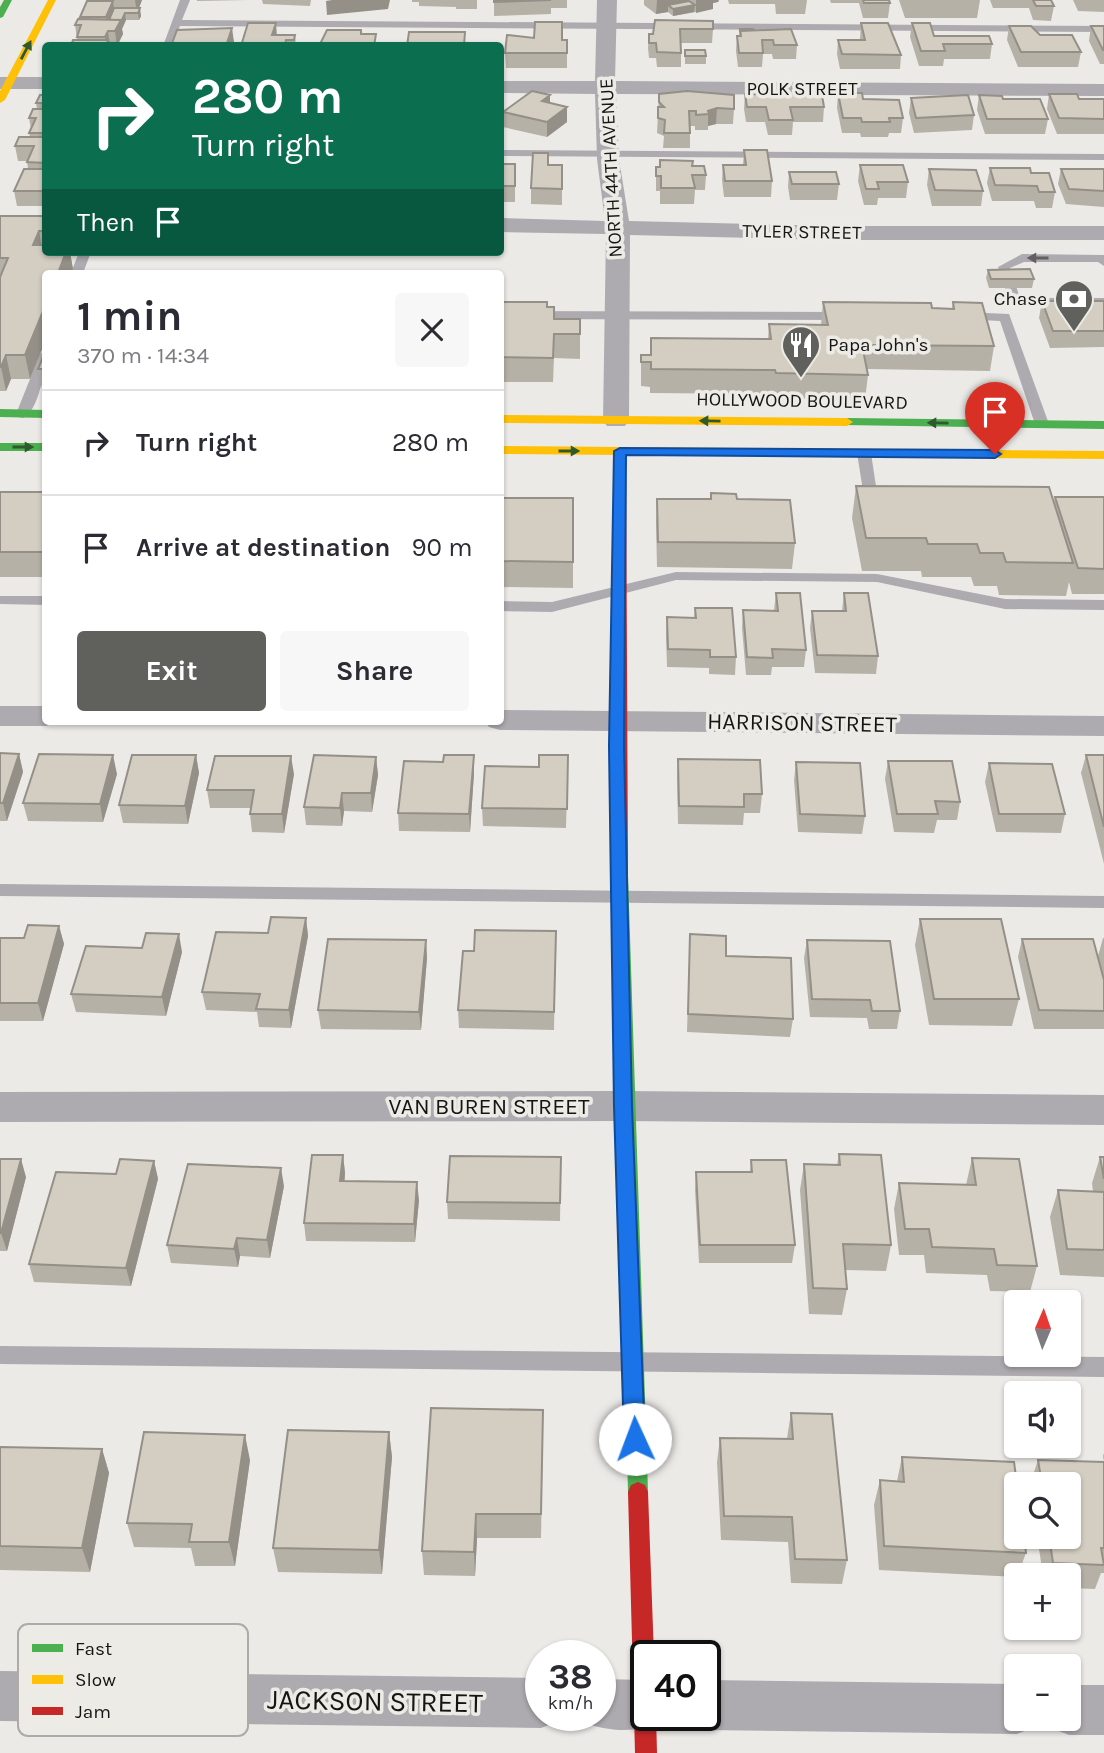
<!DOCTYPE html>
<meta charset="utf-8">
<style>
body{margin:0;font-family:Karla,sans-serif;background:#f7f7f7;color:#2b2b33;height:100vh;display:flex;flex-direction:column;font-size:26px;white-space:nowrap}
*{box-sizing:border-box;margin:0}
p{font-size:23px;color:#7c7c81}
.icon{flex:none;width:38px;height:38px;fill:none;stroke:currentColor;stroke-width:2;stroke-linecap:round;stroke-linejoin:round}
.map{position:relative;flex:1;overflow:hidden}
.drawer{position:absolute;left:42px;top:270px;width:462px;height:455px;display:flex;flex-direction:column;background:#fff;border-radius:7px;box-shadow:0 2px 5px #0004}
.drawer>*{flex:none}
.banner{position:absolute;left:42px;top:42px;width:462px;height:214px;border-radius:7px;box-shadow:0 2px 5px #0004;background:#0b6e4f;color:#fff;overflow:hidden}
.needle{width:46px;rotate:2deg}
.controls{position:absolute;left:1004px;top:1290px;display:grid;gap:14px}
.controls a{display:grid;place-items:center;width:77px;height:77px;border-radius:7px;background:#fff;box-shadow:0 2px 5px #0004;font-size:35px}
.speed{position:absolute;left:525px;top:1640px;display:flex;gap:14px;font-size:35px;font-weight:700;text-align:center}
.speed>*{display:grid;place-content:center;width:91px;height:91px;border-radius:50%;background:#fff;box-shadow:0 2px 5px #0004;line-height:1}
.speed small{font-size:18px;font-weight:400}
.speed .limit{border:4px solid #111;border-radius:10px;background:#fff;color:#111}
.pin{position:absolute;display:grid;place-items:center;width:60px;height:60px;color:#fff;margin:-72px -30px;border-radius:50% 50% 50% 0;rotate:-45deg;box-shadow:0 0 7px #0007}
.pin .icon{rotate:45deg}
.me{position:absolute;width:77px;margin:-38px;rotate:358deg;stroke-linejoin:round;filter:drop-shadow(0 0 5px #0008)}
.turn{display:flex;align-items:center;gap:24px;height:147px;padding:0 35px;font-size:32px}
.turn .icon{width:91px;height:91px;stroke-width:2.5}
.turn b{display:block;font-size:49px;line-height:60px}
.then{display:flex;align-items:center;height:66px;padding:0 35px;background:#0003;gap:14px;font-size:26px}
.round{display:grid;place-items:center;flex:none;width:74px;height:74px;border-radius:7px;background:#f7f7f7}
.overview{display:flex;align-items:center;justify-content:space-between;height:119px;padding:0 35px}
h1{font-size:42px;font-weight:700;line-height:52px}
.button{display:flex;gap:14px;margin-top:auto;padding:14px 35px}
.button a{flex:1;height:80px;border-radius:7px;background:#60605d;color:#fff;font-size:28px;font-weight:700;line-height:80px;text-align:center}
.button a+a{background:#f7f7f7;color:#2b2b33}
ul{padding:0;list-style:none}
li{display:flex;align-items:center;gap:21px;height:105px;padding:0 35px;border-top:2px solid #e1e1e2}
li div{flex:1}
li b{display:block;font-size:26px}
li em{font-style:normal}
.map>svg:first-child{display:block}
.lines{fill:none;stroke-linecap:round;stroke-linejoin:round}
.lane{fill:#aeabb0;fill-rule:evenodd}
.street{fill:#aeabb0;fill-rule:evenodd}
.fast{fill:#4caf50;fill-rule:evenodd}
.slow{fill:#ffc107;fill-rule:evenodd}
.jam{fill:#c62828;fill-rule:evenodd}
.wall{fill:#b6b1a7}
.shaded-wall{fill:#949088}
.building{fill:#d4cec2;stroke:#949088;stroke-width:2}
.oneway{fill:#2e5a2e}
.oneway2{fill:#626062}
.route{fill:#1a73e8;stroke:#114b97;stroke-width:2}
.labels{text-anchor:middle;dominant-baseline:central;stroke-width:7;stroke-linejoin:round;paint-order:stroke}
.far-street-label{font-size:19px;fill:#151513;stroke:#edebe6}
.far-poi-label{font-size:19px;fill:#151513;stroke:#edebe6;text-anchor:end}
.street-label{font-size:23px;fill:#151513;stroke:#edebe6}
.near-street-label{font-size:28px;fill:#151513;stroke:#edebe6}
.key{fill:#edebe6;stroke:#acaba7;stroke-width:2}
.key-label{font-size:19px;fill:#151513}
</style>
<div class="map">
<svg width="1104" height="1753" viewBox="0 0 1104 1753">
<rect width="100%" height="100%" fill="#eceae7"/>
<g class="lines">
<path class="lane" d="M180,0H190L182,20L1104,26V32L180,26L173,46H163Z
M500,150L1104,154V160L500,156Z
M79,252H91L83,273H71Z
M1022,254L1104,255V266L1098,262H1024L1010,268L1020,298H1104V306L1011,305L998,267Z
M500,311L843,312L849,316L843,320L500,319Z
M962,312L1009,314L1049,424L1047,427H1037L1035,424L1000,321L958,319V313Z
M46,350C46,366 39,412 23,418L18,417L16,414L40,354Z
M864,449L871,453L877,493L888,494V500L871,501L864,497L857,453Z
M676,572L877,574L1005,599L1104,600V610L1005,609L877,582L676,580L552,612L500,611V601L552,602Z
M0,596H46V605L0,604Z
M0,884L1104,896V908L0,896Z
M0,1346L1104,1357V1377L0,1364Z"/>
<path class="street" d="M597,0H617L615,81L1104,84V96L616,94L619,159L629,221L836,226H1104V240H836L630,235L629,420L625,426H607L603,420L606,234L500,232V218L605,221L597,159L595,94L500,93V81H595Z
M0,77H46V89H0Z
M0,706H46V721H59L46,726H0Z
M500,710L1104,716V736L500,730L489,727L485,721H500Z
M623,1091L1104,1095V1125L623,1121L0,1122V1092Z
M0,1671L541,1678V1715H561L559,1721L541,1728L0,1721Z
M600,1679L646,1680V1715H666L663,1723C637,1733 608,1732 582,1722L580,1715H600Z
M705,1680L1017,1684V1718H1038L1035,1727L1017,1734L705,1730L687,1723L684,1715H705Z
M1069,1685H1104V1735H1069L1051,1728L1047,1718H1069Z"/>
<path class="fast" d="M4,0H12L3,17L0,18V7Z
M0,409L46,410V418L0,417Z
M847,418L1104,421V429L843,425V419Z
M0,443H46V451H0Z
M620,869L628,874L648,1492L645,1499L638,1502L631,1499L628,1492L612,874Z"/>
<path class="slow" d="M48,0H56L5,100L0,103V91Z
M500,415L847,418L853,422L847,426L500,423Z
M500,446L1104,451V459L500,454Z"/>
<path class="jam" d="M620,447L626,451L628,874L620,879L612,874L614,451Z
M638,1482L645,1485L648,1492L654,1656H646V1715H656L657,1753H635L628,1492L631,1485Z"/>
</g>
<path class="wall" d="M88,0H142L139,8L141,16L139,20H126L122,29L123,34L117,46H71L77,40L75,25L80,19V17Z
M197,0H249L197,1Z
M262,0H311L310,6L263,4Z
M412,0H477V9H456V7L419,6V2H412Z
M494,0H567V8H551V14L494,16Z
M644,0H719L718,2L713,3V9L673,16L668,12L656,14L644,5Z
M728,0H807L805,14H776L775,4H729Z
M830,0H889L890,3L888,18H863L859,3H831Z
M899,0H980L977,18H905Z
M990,0H1051L1054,6L1051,21L1033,20L1029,8H993Z
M1073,0H1104V12L1078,11Z
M655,20L713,29L712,43H681V67H657L656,58H649L648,48L649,34H653Z
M861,23L901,55L900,69H840L837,54L838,40H860Z
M912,23L934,36L992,44L990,59H944L943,66H919L910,37Z
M1009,26L1040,35L1081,52L1078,67H1018L1007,40Z
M1091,26H1104V64H1100L1089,41Z
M740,29L754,30L797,45L796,59H773L772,54H763L762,67H738L736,51L737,36H739Z
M277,35H295L296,46H241Z
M562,40H567V68H506L505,53Z
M685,50L706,56V64H685Z
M838,93L863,99L903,118L901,133H889L888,137H861L860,133H842L837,108Z
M659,94L734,109L733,124H716L708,126V130H695V126H690V148H663L664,136L657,133Z
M745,94L824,107L823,122H793L792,135H768L765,122H746L744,109Z
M1049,94L1079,99H1104V134H1057L1047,109Z
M46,95V206H17L14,191L28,169L27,161H18L15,146L30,137L29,133L31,129L29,118L37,109L36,103Z
M550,95V103L567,107V122L547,137L503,127V112Z
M979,95L1003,99L1048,119L1045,134H985L977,110Z
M911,98L974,115L972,130L914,133L909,113Z
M744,150L772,181L771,197H724L722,180L723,165H743Z
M500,164H515V202H500Z
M548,165H562V205L531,204V188Z
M860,165L908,182L906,198H878L877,205H864L858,181Z
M693,166L706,175L705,190H695L694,204H660V191H656V167Z
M990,168L1031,173L1055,192L1052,208H1036L1034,201H992L987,183Z
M929,169L983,191L981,206H932L927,185Z
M1061,169H1104V207L1066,204L1058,184Z
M789,172L839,184L837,200H790L788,187Z
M0,216H46V252H75L74,254H70L73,269L71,273H46L30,379H11L6,391H0Z
M988,270L1034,279L1032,288H989L986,278Z
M1042,301H1104V347L1050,348L1039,318Z
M500,302L547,307L554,319H580V359L554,358L553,382H500Z
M823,302L952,309L953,302L994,346L990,371L867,369L868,375L865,400L774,398L773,394L650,393V387L641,386V355H650L651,338L768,339L769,324L821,325Z
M46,350V394H43L38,369Z
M856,486L1054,502L1055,497H1104V594H1072L1069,582L1066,596L999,595L997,586H974L971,577H922L921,571H862L852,518Z
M0,492H46V577H0Z
M711,493L737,499L795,543L792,569L657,567L656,524L657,499H710Z
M500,498H573V588L500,587Z
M776,593L806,650L804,667H772L771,675H746L742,628L743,610H774Z
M844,593L878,656L876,674L815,673L810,628L812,611H842Z
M695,608L736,657L735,675L709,674V668L667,667L666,635L667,617L694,618Z
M0,753L19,754L23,772L7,821H0Z
M196,755L199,773L188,824L123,823L119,805Z
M474,755V773L470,832L399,831L398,813L443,762Z
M568,755L566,828L483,826L482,808L539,767Z
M1086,755H1104V864L1081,773Z
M376,757L378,775L372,812L344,811L342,826L306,825L304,807Z
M678,759L762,794L760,813H744L743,825L678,824L677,777Z
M888,761L960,802L957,820H937L934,833L894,832L885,779Z
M796,762L865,816L862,834L798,832L794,780Z
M989,763L1065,814L1061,833L996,832L985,782Z
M117,774L103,822L28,821L23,803Z
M294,774L284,833L252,832L250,814L251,808H210L207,790Z
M306,918L308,936L291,1028L259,1027L257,1012L206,1010L202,992L268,933Z
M920,919L1019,999L1012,1026L929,1025L915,945Z
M59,926L64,944L43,1021H0V938H24Z
M556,931L554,1030L459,1028L458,1010L474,951Z
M690,934L726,956L793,1019L790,1037L687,1032Z
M1103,938H1104V1029H1034L1018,957L1022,939L1098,956Z
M426,940L427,958L421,1030L321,1029L318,1010Z
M807,940L900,1011L897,1029H869L867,1018L810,1017L804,958Z
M182,952L166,1016L76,1012L71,994Z
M839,1154L891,1245L886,1271L845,1270L847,1289L842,1315L809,1314L800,1190L804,1164L837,1165Z
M343,1155L345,1173V1181L419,1200L415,1242L306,1241L304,1223Z
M561,1157L560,1221L448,1219L447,1202Z
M1100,1157H1104V1277L1060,1275L1050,1217L1058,1190L1093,1192L1092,1183Z
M972,1158L1037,1266L1030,1292L990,1291L987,1275L926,1273L924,1255H899L894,1209L899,1183L966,1185Z
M0,1159L26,1177L7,1251H0Z
M751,1160L795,1245L792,1263H699L695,1190L696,1172H750Z
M154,1161L158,1179L131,1286L34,1282L29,1264L116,1174Z
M284,1186L270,1258L240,1256L238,1267L171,1263L167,1245Z
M791,1413L847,1560L842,1584L791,1583L788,1542L721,1540L717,1462L720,1438H787Z
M389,1432L392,1457L382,1574L278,1572L273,1548Z
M543,1435L541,1538H477L475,1576L424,1575L422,1551Z
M0,1447L102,1449L109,1473L90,1572L0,1570Z
M1104,1453V1573H1101L1095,1589L1069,1588V1575H1043L1037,1536H1069V1484H1030L1038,1460L1104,1462L1103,1456Z
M902,1457L1026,1553L1017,1577L879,1570L874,1505L880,1480L897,1481Z
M250,1460L235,1566H195L191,1548L134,1547L127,1523Z"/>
<path class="shaded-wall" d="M135,0H142L137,13Z
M332,0H390L388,9L327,15L326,1Z
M657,0H689V6L695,5L694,12L673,16V9L668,5V12L656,14Z
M696,0H719L718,2L713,3V9L696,13Z
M113,1L115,15L107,24L106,17Z
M140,8L141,16L139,20L138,13Z
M125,13L126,20L122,29L123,34L117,46L115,31Z
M276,23L277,37L272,35Z
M232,28L234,42L233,46H226Z
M108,31L110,46H106L105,37Z
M550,95V110L542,101Z
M567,107V122L547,137V122Z
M717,108L716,124L708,126V111Z
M39,231L43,254L33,245Z
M66,252H70L73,269L71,273H58Z
M46,304V340L30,379L25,355Z
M6,355L11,379L6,391L1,367Z
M19,754L23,772L7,821L3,803Z
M113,755L117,774L103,822L100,804Z
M196,755L199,773L188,824L185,806Z
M474,755V773L470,832L469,814Z
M291,756L294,774L284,833L282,814Z
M376,757L378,775L372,812L371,793Z
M342,793L344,811L342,826L340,808Z
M306,918L308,936L291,1028L289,1010Z
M59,926L64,944L43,1021L38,1003Z
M179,934L182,952L166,1016L162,997Z
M426,940L427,958L421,1030L419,1012Z
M343,1155L345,1173L342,1199L340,1181Z
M21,1159L26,1177L7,1251L1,1233Z
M154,1161L158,1179L131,1286L126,1268Z
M281,1168L284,1186L270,1258L267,1240Z
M417,1182L419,1200L415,1242L414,1224Z
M237,1238L240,1256L238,1267L234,1249Z
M389,1432L392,1457L382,1574L379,1550Z
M245,1435L250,1460L235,1566L229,1542Z
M102,1449L109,1473L90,1572L82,1548Z
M476,1514L477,1538L475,1576L474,1552Z"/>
<path class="building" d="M494,0H551L494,2Z
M863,0H889L890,3H864Z
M1033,0H1051L1054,6H1036Z
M87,1H113L106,17H80Z
M689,1L695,5L673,9L668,5Z
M114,8H140L138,13H125L121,22V20H109Z
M78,19L121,20L115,31H108L105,37H77L81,25H75Z
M655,20L713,21V29H680L681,53L657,52L656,43H649V34H653Z
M535,22H562V40H567V53H505L507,35L534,38Z
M248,23H276L272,35H295L294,40H286L285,46H241Z
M861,23H888L901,55L842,54L838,40H865Z
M912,23H930L934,36H989L992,44H943L945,51H921Z
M1009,26H1031L1040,35H1072L1081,52H1021Z
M1091,26H1104V50H1103Z
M232,28L226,46H171L177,30Z
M740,29H753L754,30L740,31L741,36Z
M791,29L797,45H774L773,40H762L763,53H739L737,36H741L740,31Z
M327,30H361V34H376L374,46L339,45L338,46H319Z
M409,32H465L464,46H407Z
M73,40H108L107,43L117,44L116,46H71Z
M685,50H705L706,56H685Z
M532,91L550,95L542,101L567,107L547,122L503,112Z
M687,91L734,95V109L717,108L708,111L709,114L696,115V111H689L690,133H664L665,120L658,118V107H664L659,102V94Z
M838,93H862L863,99L899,100L903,118H889L890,122H862L861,118H843Z
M745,94L822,95L824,107H790L793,120H769L766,107H747Z
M1049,94H1077L1079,99H1104V119L1059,118Z
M40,95H46V103H36Z
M968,95L974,115L916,118L911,98Z
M979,95L1002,96L1003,99H1040L1048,119H987Z
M33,109H46V133H29L36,118H29Z
M19,137H46V163L27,162L34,146H15Z
M744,150H767L772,181H725L723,165H746Z
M533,153H548V165H562V189L531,188Z
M660,160L693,161L692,166H704L706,175H692L695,188H661V176H656V167H660Z
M500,164H515V186H500Z
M860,165H903L908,182H877L879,189H866Z
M990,168H1030L1031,173H1049L1055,192H1039L1037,186L995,185Z
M24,169H46V191H14Z
M929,169L976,170L983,191L935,190Z
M1061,169H1104V191L1069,189Z
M789,172H836L839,184H792Z
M0,216H46V231H39L33,245H46V252H66L58,273H46V304L25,355H6L1,367H0V277L8,258H0Z
M1030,269L1034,279H991L988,270Z
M1042,301H1104V331H1053Z
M500,302H547V307H554V319H580V334H554L553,358L500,357Z
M823,302L931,303L932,308L954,309L953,302L982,303L994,346L862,345L868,375L776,373L775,370L651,369V362H641V355H651V338L771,339L769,324L828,325Z
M46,350V369H38Z
M856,486L1049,487L1073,563L1006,562L1003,553H980L977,544H928L926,538H866Z
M0,492H46V552H0Z
M711,493L736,494L737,499L790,500L795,543L658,542L657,499H711Z
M1055,497H1104V569L1078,568Z
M500,498H573V562L500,561Z
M776,593H800L806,650L772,649L773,658L747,657L743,610L778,611Z
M844,593H868L878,656L817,655L812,611H846Z
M695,608H732L736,657H710V650L668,649L667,617L696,618Z
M0,753L19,754L3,803H0Z
M39,754L113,755L100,804L23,803Z
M132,755H196L185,806L119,805Z
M314,755L376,757L371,793H342L340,808L304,807Z
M444,755H474L469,814L398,813L404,761L443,762Z
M539,755H568L567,809L482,808L485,766L539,767Z
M1086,755H1104V827Z
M215,756H291L282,814H250L254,790H207Z
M678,759L760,760L762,794H744V807L679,806Z
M888,761H952L960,802L935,801L938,814H897Z
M796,762L860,763L865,816L800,814Z
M989,763L1052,764L1065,814H999Z
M271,917L306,918L289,1010L256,1009L260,994L202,992L216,932L268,933Z
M920,919H1001L1019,999H934Z
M28,925L59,926L38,1003H0V938H24Z
M475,930L556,931L554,1012L458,1010L463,951H474Z
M146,933L179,934L162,997L71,994L86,946L142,948Z
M690,934L726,936V956L791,958L793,1019L688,1014Z
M328,939L426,940L419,1012L318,1010Z
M1022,939H1093L1104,980V1011L1039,1010Z
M807,940L890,941L900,1011H872L870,1000L812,999Z
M839,1154L881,1155L891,1245L843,1244L847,1289L813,1288L804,1164L840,1165Z
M312,1155H343L340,1181L417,1182L414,1224L304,1223Z
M450,1156L561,1157L560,1203L447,1202Z
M1100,1157H1104V1179Z
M972,1158L1019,1159L1037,1266L997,1265L994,1249L932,1247L929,1229H905L899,1183L976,1185Z
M0,1159H21L1,1233H0Z
M120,1159L154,1161L126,1268L29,1264L56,1172L116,1174Z
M751,1160H786L795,1245H700L696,1172H752Z
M188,1164L281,1168L267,1240L237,1238L234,1249L167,1245Z
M1058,1190L1104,1192V1250L1067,1249Z
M431,1408L543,1410L541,1514H476L474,1552L422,1551Z
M791,1413L832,1414L847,1560L795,1559L792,1517L724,1516L720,1438L793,1439Z
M288,1430L389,1432L379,1550L273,1548Z
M144,1432L245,1435L229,1542H189L192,1524L127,1523Z
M0,1447L102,1449L82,1548L0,1546Z
M902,1457L1014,1462L1017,1484V1536H1024L1026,1553L884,1546L880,1480L904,1482Z
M1038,1460L1104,1462V1548H1101L1104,1565L1053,1563L1049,1536H1069V1484H1042Z"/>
<defs><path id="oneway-solid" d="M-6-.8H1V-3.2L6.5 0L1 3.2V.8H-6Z" transform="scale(1.75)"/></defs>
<g class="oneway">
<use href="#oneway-solid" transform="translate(26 50) rotate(-62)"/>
<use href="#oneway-solid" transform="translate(710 421) rotate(-179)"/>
<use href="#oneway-solid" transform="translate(938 423) rotate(-179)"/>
<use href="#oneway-solid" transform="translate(23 447)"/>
<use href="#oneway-solid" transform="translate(569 451)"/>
</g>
<use class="oneway2" href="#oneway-solid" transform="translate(1038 258) rotate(-180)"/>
<path class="route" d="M620,448L995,450L1001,454L995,458L626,455L624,746L632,1106L645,1439L642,1446L635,1448L627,1446L624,1439L614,1106L609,746L614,451Z"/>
<defs>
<symbol id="bank-pin" viewBox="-11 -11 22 30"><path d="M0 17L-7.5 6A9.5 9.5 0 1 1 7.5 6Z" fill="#60605d" stroke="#edebe6"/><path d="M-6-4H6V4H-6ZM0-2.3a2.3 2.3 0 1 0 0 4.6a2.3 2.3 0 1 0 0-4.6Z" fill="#fff"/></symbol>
<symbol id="restaurant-pin" viewBox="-11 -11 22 30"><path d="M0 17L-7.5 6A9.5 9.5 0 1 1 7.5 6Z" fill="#60605d" stroke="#edebe6"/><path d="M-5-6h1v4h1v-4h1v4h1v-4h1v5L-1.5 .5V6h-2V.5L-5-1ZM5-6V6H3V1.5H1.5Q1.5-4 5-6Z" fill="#fff"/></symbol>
</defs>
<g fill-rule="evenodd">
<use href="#bank-pin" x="1052" y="277" width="44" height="60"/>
<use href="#restaurant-pin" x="779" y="323" width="44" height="60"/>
</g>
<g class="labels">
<g class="far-street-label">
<text x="802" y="89">POLK STREET</text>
<text transform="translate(611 168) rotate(-93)">NORTH 44TH AVENUE</text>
<text transform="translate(802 232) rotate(1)">TYLER STREET</text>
<text transform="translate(802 401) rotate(1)">HOLLYWOOD BOULEVARD</text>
</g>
<g class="far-poi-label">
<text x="1047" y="299">Chase</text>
<text x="828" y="345" text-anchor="start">Papa John's</text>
</g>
<g class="street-label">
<text transform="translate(802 723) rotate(1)">HARRISON STREET</text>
<text x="489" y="1106">VAN BUREN STREET</text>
</g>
<g class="near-street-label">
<text transform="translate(375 1701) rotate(1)">JACKSON STREET</text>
</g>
</g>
<rect x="18" y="1624" width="230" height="112" rx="10" class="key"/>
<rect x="32" y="1644" width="31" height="8" fill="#4caf50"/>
<rect x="32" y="1675" width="31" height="9" fill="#ffc107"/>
<rect x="32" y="1707" width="31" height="8" fill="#c62828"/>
<g class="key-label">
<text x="75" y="1655">Fast</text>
<text x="75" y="1686">Slow</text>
<text x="75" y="1718">Jam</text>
</g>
</svg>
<div class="controls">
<a><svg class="needle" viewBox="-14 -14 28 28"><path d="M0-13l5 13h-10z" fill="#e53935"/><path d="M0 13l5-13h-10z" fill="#7c7c81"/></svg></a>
<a><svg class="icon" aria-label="sound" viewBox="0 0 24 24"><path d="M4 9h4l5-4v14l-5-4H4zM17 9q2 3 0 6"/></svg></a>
<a><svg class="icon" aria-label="search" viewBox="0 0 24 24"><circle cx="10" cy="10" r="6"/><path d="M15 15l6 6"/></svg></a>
<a>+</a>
<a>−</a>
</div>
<div class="speed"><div>38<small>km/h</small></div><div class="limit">40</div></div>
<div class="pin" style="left:995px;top:454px;background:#d93025"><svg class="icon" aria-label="arrive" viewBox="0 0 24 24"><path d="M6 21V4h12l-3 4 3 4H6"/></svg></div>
<svg class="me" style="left:635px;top:1439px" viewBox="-20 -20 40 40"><circle r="19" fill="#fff"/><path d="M0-13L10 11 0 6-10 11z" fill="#1a73e8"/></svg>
<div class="banner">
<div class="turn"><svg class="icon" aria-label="right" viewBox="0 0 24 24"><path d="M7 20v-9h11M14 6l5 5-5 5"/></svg><div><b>280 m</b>Turn right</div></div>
<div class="then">Then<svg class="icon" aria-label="arrive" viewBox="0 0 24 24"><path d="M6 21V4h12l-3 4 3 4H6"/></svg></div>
</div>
<section class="drawer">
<div class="overview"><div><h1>1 min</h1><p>370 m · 14:34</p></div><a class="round"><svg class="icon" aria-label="close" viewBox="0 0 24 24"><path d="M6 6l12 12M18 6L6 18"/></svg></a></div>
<ul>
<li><svg class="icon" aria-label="right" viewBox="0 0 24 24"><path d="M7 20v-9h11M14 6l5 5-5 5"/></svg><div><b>Turn right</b></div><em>280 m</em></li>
<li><svg class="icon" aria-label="arrive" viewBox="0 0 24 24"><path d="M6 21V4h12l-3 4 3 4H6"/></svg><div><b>Arrive at destination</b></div><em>90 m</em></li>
</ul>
<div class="button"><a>Exit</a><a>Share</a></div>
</section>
</div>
